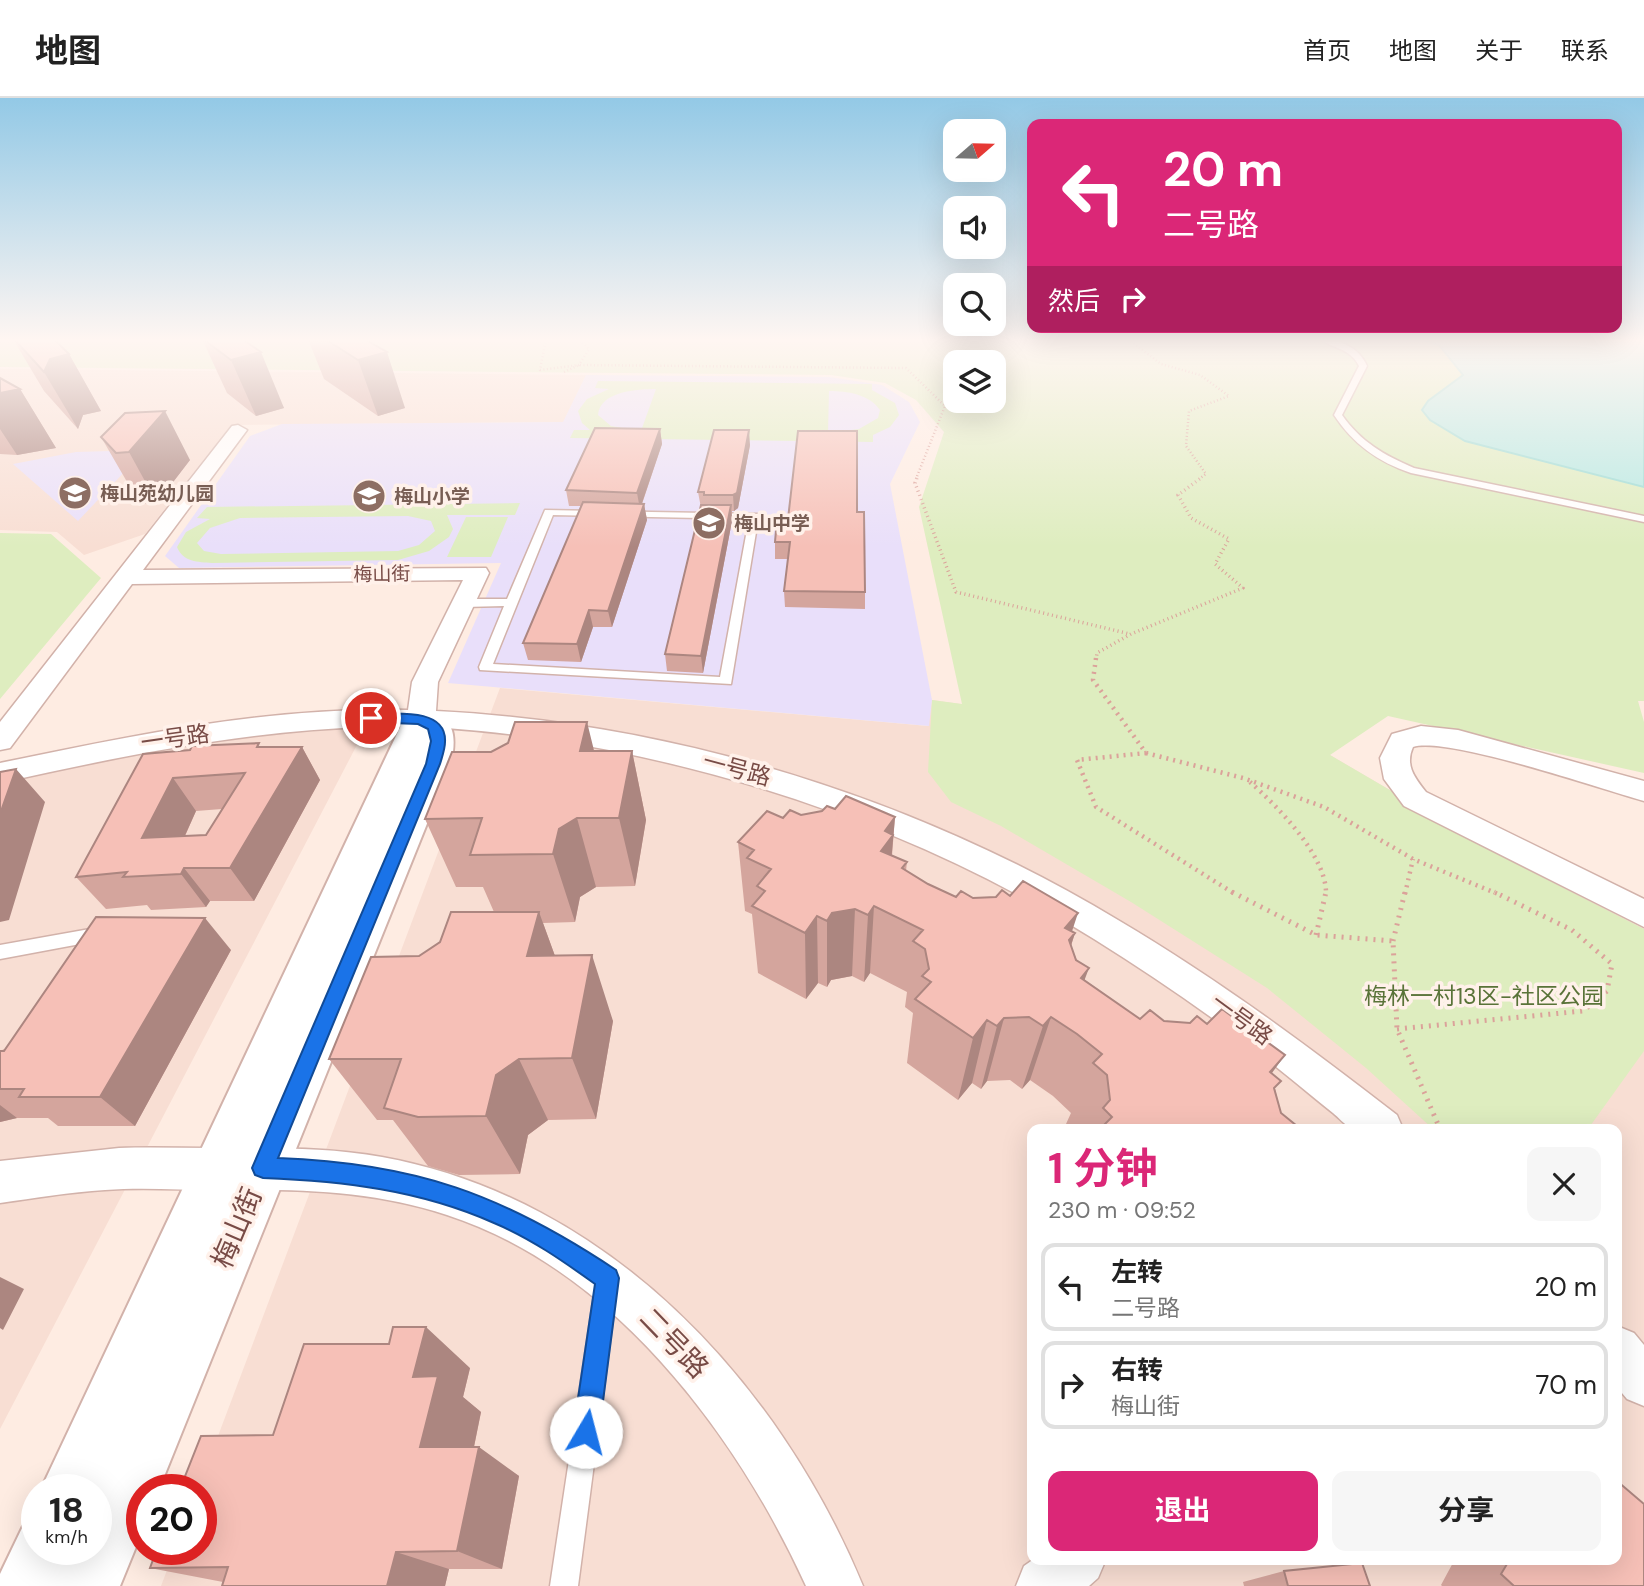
<!DOCTYPE html>
<html lang="zh">
<meta charset="utf-8">
<style>
body{margin:0;font-family:"DM Sans","Noto Sans SC",sans-serif;background:#f6f6f6;color:#222;height:100vh;display:flex;flex-direction:column;font-size:26px;white-space:nowrap}
*{box-sizing:border-box;margin:0}
p{font-size:23px;color:#767676}
.icon{flex:none;width:38px;height:38px;fill:none;stroke:currentColor;stroke-width:2;stroke-linecap:round;stroke-linejoin:round}
.map{position:relative;flex:1;overflow:hidden}
.drawer{position:absolute;left:1027px;top:1026px;width:595px;height:441px;display:flex;flex-direction:column;background:#fff;border-radius:14px;box-shadow:0 7px 28px #0002}
.drawer>*{flex:none}
.hud{position:absolute;left:1027px;top:21px;width:595px;height:214px;border-radius:14px;box-shadow:0 7px 28px #0002;background:#db2777;color:#fff;overflow:hidden}
.needle{width:46px;rotate:70deg}
.tools{position:absolute;left:943px;top:21px;display:grid;gap:14px}
.tools a{display:grid;place-items:center;width:63px;height:63px;border-radius:14px;background:#fff;box-shadow:0 7px 28px #0002;font-size:35px}
.speed{position:absolute;left:21px;top:1376px;display:flex;gap:14px;font-size:35px;font-weight:700;text-align:center}
.speed>*{display:grid;place-content:center;width:91px;height:91px;border-radius:50%;background:#fff;box-shadow:0 7px 28px #0002;line-height:1}
.speed small{font-size:18px;font-weight:400}
.speed .limit{border:10px solid #d22;background:#fff;color:#111}
.pin{position:absolute;display:grid;place-items:center;width:60px;height:60px;color:#fff;margin:-30px;border:4px solid #fff;border-radius:50%;box-shadow:0 2px 7px #0007}
.me{position:absolute;width:77px;margin:-38px;rotate:8deg;stroke-linejoin:round;filter:drop-shadow(0 0 5px #0008)}
.turn{display:flex;align-items:center;gap:24px;height:147px;padding:0 21px;font-size:32px}
.turn .icon{width:91px;height:91px;stroke-width:2.5}
.turn b{display:block;font-size:49px;line-height:60px}
.then{display:flex;align-items:center;height:66px;padding:0 21px;background:#0003;gap:14px;font-size:26px}
.round{display:grid;place-items:center;flex:none;width:74px;height:74px;border-radius:14px;background:#f6f6f6}
.headline{display:flex;align-items:center;justify-content:space-between;height:119px;padding:0 21px}
h1{font-size:42px;font-weight:700;line-height:52px;color:#db2777}
.primary-button{display:flex;gap:14px;margin-top:auto;padding:14px 21px}
.primary-button a{flex:1;height:80px;border-radius:14px;background:#db2777;color:#fff;font-size:28px;font-weight:700;line-height:80px;text-align:center}
.primary-button a+a{background:#f6f6f6;color:#222}
ul{padding:0;list-style:none}
li{display:flex;align-items:center;gap:21px;height:88px;margin:0 14px 10px;padding:0 7px;border:4px solid #e0e0e0;border-radius:14px}
li div{flex:1}
li b{display:block;font-size:26px}
li em{font-style:normal}
header{display:flex;align-items:center;gap:42px;box-sizing:border-box;height:98px;padding:0 35px;background:#fff;border-bottom:2px solid #e0e0e0}
header strong{font-size:33px}
nav{display:flex;gap:38px;margin-inline-start:auto;font-size:24px}
.map>svg:first-child{display:block}
.residential{fill:#f8ded3;fill-rule:evenodd}
.education{fill:#e9dffa}
.green{fill:#deedbf;fill-rule:evenodd}
.water{fill:#b5e9e3;stroke:#9adcd5;stroke-width:2}
.lines{fill:none;stroke-linecap:round;stroke-linejoin:round}
.service-casing{stroke:#d2b2aa;stroke-width:3}
.minor-casing{stroke:#d2b2aa;stroke-width:3}
.tertiary-casing{stroke:#d2b2aa;stroke-width:4}
.path-far3{stroke:#dba29a;stroke-width:2.5;stroke-dasharray:1 2.5;stroke-linecap:butt}
.path-far2{stroke:#dba29a;stroke-width:3.5;stroke-dasharray:1 3.5;stroke-linecap:butt}
.path-far1{stroke:#dba29a;stroke-width:4.5;stroke-dasharray:2 5;stroke-linecap:butt}
.path{stroke:#dba29a;stroke-width:5;stroke-dasharray:2 6;stroke-linecap:butt}
.service{fill:#fff;fill-rule:evenodd}
.minor{fill:#fff;fill-rule:evenodd}
.tertiary{fill:#fff;fill-rule:evenodd}
.wall{fill:#d4a59d;fill-rule:evenodd}
.shaded-wall{fill:#ac8680}
.building{fill:#f6c0b7;stroke:#ac8680;stroke-width:2;fill-rule:evenodd}
.route{fill:#1a73e8;stroke:#114b97;stroke-width:2}
.labels{text-anchor:middle;dominant-baseline:central;stroke-width:7;stroke-linejoin:round;paint-order:stroke}
.far-education-label{font-size:19px;font-weight:bold;fill:#785e54;stroke:#fff1ea;text-anchor:start}
.far-street-label{font-size:19px;fill:#784b46;stroke:#fff1ea}
.street-label{font-size:23px;fill:#784b46;stroke:#fff1ea}
.park-label{font-size:23px;fill:#597338;stroke:#fff1ea}
.near-street-label{font-size:28px;fill:#784b46;stroke:#fff1ea}
</style>
<header>
<strong>地图</strong>
<nav><a>首页</a><a>地图</a><a>关于</a><a>联系</a></nav>
</header>
<div class="map">
<svg width="1644" height="1488" viewBox="0 0 1644 1488">
<rect width="100%" height="100%" fill="#feece2"/>
<path class="residential" d="M0,271L586,277L564,324L231,327L145,436L84,457L57,434L0,432Z
M500,590L928,628L932,602L1330,657L1513,764L1644,831V1488H161L175,1451H201V1391H198ZM1032,1031H1617V1461H1032Z
M371,620L0,1331V675L143,644Z"/>
<path class="education" d="M586,277L829,279L882,287L909,304L920,324L890,386L932,602L929,628L448,585L501,465L179,470L165,458L250,338L282,326L563,324Z
M145,352L78,423L13,366L76,354Z"/>
<path class="green" d="M0,241H1420L1439,247L1464,277L1427,303L1644,388V603H1638L1644,624V675L1388,618L1330,657L1513,764L1644,831V953L1588,1031H1433L1366,970L1267,890L1131,804L1001,728L951,704L928,674L932,602L962,606L919,409L944,334L916,302L885,285L831,277L0,269ZM956,264H994V303H956Z
M598,283L872,286V292L895,305L899,317L890,329L873,337V344L570,340L574,332H590L582,325L578,313L587,301L609,291L595,290ZM656,291L641,333L611,328L598,317C600,293 638,291 656,291ZM829,293C847,293 869,296 880,312L878,320L859,331L828,335Z
M520,405L515,417H447L453,431L449,439L429,453L398,462L212,465C198,464 183,464 177,449L186,434L210,421L197,420L207,409ZM408,418L431,423L435,433L419,447L398,453L221,456L204,453L197,445L210,430L240,420Z
M466,419H508L491,459H447Z
M0,435L51,436L101,480L0,601Z"/>
<path class="water" d="M1420,241H1644V389L1465,343L1430,322L1422,312L1428,303L1463,277L1439,247Z"/>
<g class="lines">
<defs>
<path id="service" d="M1319,241C1339,241 1359,249 1367,268L1342,317C1361,344 1384,357 1414,370L1644,418V424L1411,375C1378,364 1353,346 1334,317L1359,268C1351,251 1333,250 1319,241Z
M545,412L759,416L731,586L480,572L479,569L504,508L464,509L458,505L464,501H507ZM553,417L749,421L720,579L493,566Z
M101,829L107,831L110,836L107,841L0,861V847Z
M606,1179L614,1182L617,1190L578,1488H550L595,1190L598,1182Z"/>
<path id="minor" d="M238,327L247,332L143,472L486,470L489,475L438,584L436,613C673,625 914,699 1118,822C1216,880 1307,947 1397,1017L1403,1031C1389,1031 1363,1035 1351,1030C1345,1027 1338,1019 1333,1015C1315,1001 1298,986 1280,972C1221,924 1158,881 1094,841C945,748 780,686 609,652C530,637 448,626 367,629C243,633 121,658 0,685V665C134,637 271,608 408,612L412,584L463,482L132,486L10,650L0,652V624L232,328Z
M1421,628L1458,632L1644,683V703C1601,691 1447,638 1413,649C1405,667 1414,679 1426,694L1644,801V829L1404,708L1384,681L1380,660L1392,636Z
M119,1050C150,1049 182,1050 214,1050C270,1050 327,1049 382,1059C608,1100 778,1283 863,1488H806C736,1335 613,1171 447,1117C372,1092 295,1091 216,1092C179,1092 142,1089 105,1092C70,1094 35,1100 0,1105V1063Z
M1617,1228L1634,1235L1644,1247V1308L1627,1301L1617,1289Z
M1034,1461H1106L1098,1480L1089,1488H1016L1024,1468Z"/>
<path id="tertiary" d="M421,610C455,619 457,635 451,666L159,1391H142V1434L120,1488H0V1476L23,1428L37,1422V1451H96V1391H41L404,621L409,613Z"/>
</defs>
<use href="#service" class="service-casing"/>
<use href="#minor" class="minor-casing"/>
<use href="#tertiary" class="tertiary-casing"/>
<path class="path-far3" d="M546,241L540,272L579,267L589,251L579,241
M1128,241L1161,266L1200,277L1229,298L1189,313L1186,348L1206,376L1199,381
M564,274L579,267L906,270L945,308L916,381"/>
<path class="path-far2" d="M917,380L915,385L956,494L1130,536
M1096,562L1097,555L1131,536L1243,490L1215,466L1229,441L1191,420L1178,397L1201,380"/>
<path class="path-far1" d="M1096,560L1093,582L1146,655L1077,662L1096,709L1235,796
M1146,655L1243,680L1324,709L1413,761L1498,796
M1250,684C1277,708 1327,758 1326,796
M1405,796L1413,761"/>
<path class="path" d="M1232,794L1316,837L1393,843L1397,931L1440,1031
M1316,837L1326,794
M1393,843L1405,794
M1397,931L1583,913L1607,893L1612,866L1572,832L1494,794"/>
<use href="#service" class="service"/>
<use href="#minor" class="minor"/>
<use href="#tertiary" class="tertiary"/>
</g>
<path class="wall" d="M13,241H54L69,256L101,313L83,317L78,331L44,293Z
M202,241H242L284,310L256,318L227,295Z
M308,241H364L405,310L378,318L324,281Z
M0,280L20,291L56,350L17,357L0,356Z
M660,331L662,346L642,406H644L647,422L612,529H593L581,564L528,562L523,545L582,408H569L566,392Z
M101,339L190,362L157,405L144,406L130,389Z
M750,347L738,410L734,413H732V423L703,575L667,573L665,556L701,410L698,394Z
M857,414L865,494V511L785,509L784,493L788,461H775V444Z
M261,649H302L320,682L254,803H210L206,809L151,812L147,807L106,811L76,779L143,656ZM222,711L206,737L185,738L196,713Z
M594,653H632L646,722L635,788L596,789L580,799L575,824L543,825L555,858L613,923L596,1021L548,1022L528,1037L520,1076L459,1077L428,1068L393,1022H377L329,961L419,858L494,814L483,789H456L425,721Z
M835,711L895,719L892,758L907,764L906,773L928,786L956,799L973,800L1075,835L1071,848L1085,882L1140,921L1164,923L1272,975L1275,991L1281,1015L1295,1031H1071L1066,1026L1071,1015L1053,998L1030,982L1022,991L1010,982L987,983L981,991L972,985L958,1002L907,965L913,915L905,909L907,894L870,875L864,884L852,878L831,882L827,889L818,885L806,901L758,875L752,816L745,813L738,744L783,720Z
M231,852L135,1028H58L48,1020H17L0,1024V953Z
M470,1270L463,1299L481,1314L474,1349L519,1378L502,1471H449L445,1488H222L223,1484L150,1470L273,1337Z
M1455,1461H1617L1644,1488H1442L1441,1487Z
M1284,1473L1370,1488H1244L1243,1484Z"/>
<path class="shaded-wall" d="M261,254L284,310L256,318L231,262Z
M387,254L405,310L378,318L358,262Z
M69,256L101,313L83,317L78,331L44,274L50,261Z
M20,291L56,350L17,357L0,331V295Z
M165,313L190,362L157,405L129,354Z
M660,331L662,346L640,411L637,395Z
M749,332L750,347L738,410L734,413L733,397Z
M644,406L647,422L612,529L608,513Z
M731,407L732,423L703,575L701,558Z
M589,512L593,529L581,564L577,546Z
M587,624L604,693L580,653Z
M302,649L320,682L254,803L230,770Z
M632,653L646,722L635,788L619,720Z
M16,671L45,704L9,822L0,824V716Z
M173,680L196,713L169,773L142,740Z
M895,719L889,788L881,753L885,733Z
M577,720L596,789L580,799L575,824L553,756L559,731Z
M184,770L210,803L206,809L181,776Z
M874,808L870,875L864,884L868,817Z
M855,811L852,878L831,882L827,889V823L832,815Z
M539,814L563,880L527,858Z
M1078,815L1056,882L1065,830Z
M817,818L818,885L806,901L805,835Z
M205,820L231,852L135,1028L100,999Z
M1075,835L1053,902L1069,842Z
M592,857L613,923L596,1021L572,960Z
M1089,870L1067,929L1081,880Z
M1051,919L1030,982L1022,991L1043,928Z
M1004,920L987,983L981,991L997,928Z
M987,922L972,985L958,1002L973,940Z
M1285,957L1240,1019L1270,974Z
M519,961L548,1022L528,1037L520,1076L486,1018L496,977Z
M0,1007L17,1020L0,1024Z
M0,1179L24,1191L3,1232L0,1230Z
M426,1229L470,1270L463,1299L481,1314L468,1378L420,1349L413,1279Z
M479,1349L519,1378L502,1471L457,1453Z
M396,1454L449,1471L445,1488H387Z"/>
<path class="building" d="M14,241H54L69,256L50,261L44,274Z
M203,241H242L261,254L231,262Z
M325,241H364L387,254L358,262Z
M0,280L20,291L0,295Z
M165,313L129,354L116,355L101,339L125,315Z
M595,330L660,331L637,395L566,392Z
M714,332H749L737,395L733,397H704V394H698Z
M798,333H857V414H864L865,494L784,493L790,444H775L777,421H788Z
M583,404L644,406L608,513L589,512L577,546L523,545Z
M701,407H731L701,558L665,556Z
M515,624H587L580,653H632L619,720H577L559,731L553,756L470,757L482,720L425,721L452,654H491L508,645Z
M259,645L257,649H302L230,770H184L181,776L123,779L127,774L76,779L143,656L190,652L192,648ZM245,675L206,737L142,740L173,680Z
M16,671L0,716V674Z
M846,698L895,719L885,733L893,737L881,753L907,764L902,770L928,786L956,799L961,793L973,800L996,799L1002,792L1010,798L1023,783L1078,815L1065,830L1075,835L1069,842L1076,862L1089,870L1081,880L1140,921L1150,912L1164,923L1190,925L1197,918L1207,926L1222,911L1285,957L1270,974L1281,983L1274,990L1281,1015L1297,1028L1295,1031H1100L1112,1019L1103,1010L1110,1002L1107,977L1093,965L1102,956L1077,936L1051,919L1043,928L1029,919L1004,920L997,928L987,922L973,940L915,901L931,884L922,878L929,871L925,851L913,843L923,832L874,808L868,817L855,811L832,815L827,823L817,818L805,835L752,808L765,793L757,788L771,771L747,760L754,752L738,744L767,713L783,720L790,712L801,717L822,713L827,708L835,711Z
M451,814H539L527,858L592,857L572,960L519,961L496,977L486,1018L418,1019L384,1010L401,961H329L371,859L419,858L440,844Z
M96,819L205,820L100,999H19L24,991H0V953H4Z
M393,1229H426L413,1279L438,1278L420,1349H479L457,1453L396,1454L387,1488H222L228,1469L150,1470L157,1451H201V1391H180L201,1338L273,1337L304,1246H389Z
M1617,1383L1644,1406V1488H1514L1501,1476L1510,1461H1617Z
M1362,1465L1370,1488H1288L1284,1473Z"/>
<linearGradient id="sky" x2="0" y2="1"><stop stop-color="#93c9e6"/><stop offset="0.54" stop-color="#fff6f2"/><stop offset="1" stop-color="#fff6f2" stop-opacity="0"/></linearGradient>
<rect width="1644" height="449" fill="url(#sky)"/>
<path class="route" d="M371,616C394,616 447,609 445,644C445,651 442,659 440,666L278,1060C415,1065 502,1096 616,1172L619,1180L599,1334L595,1343L586,1347L577,1343L573,1334L595,1186C563,1163 530,1140 494,1125C420,1092 343,1083 263,1080L255,1077L252,1070L426,666L431,643L428,631L418,626L366,624L364,620Z"/>
<defs>
<symbol id="school-disc" viewBox="-11 -11 22 22"><circle r="9.5" fill="#8d6e63" stroke="#fff1ea"/><path d="M0-5L7-2L0 1L-7-2ZM-4 1L0 2.5L4 1V4Q0 6-4 4Z" fill="#fff"/></symbol>
</defs>
<g fill-rule="evenodd">
<use href="#school-disc" x="56" y="376" width="38" height="38"/>
<use href="#school-disc" x="350" y="379" width="38" height="38"/>
<use href="#school-disc" x="690" y="406" width="38" height="38"/>
</g>
<g class="labels">
<g class="far-education-label">
<text x="100" y="395">梅山苑幼儿园</text>
<text x="394" y="398">梅山小学</text>
<text x="734" y="425">梅山中学</text>
</g>
<g class="far-street-label">
<text transform="translate(382 476) rotate(-1)">梅山街</text>
</g>
<g class="street-label">
<text transform="translate(175 640) rotate(-8)">一号路</text>
<text transform="translate(737 671) rotate(15)">一号路</text>
<text transform="translate(1242 921) rotate(36)">一号路</text>
</g>
<g class="park-label">
<text x="1484" y="898">梅林一村13区-社区公园</text>
</g>
<g class="near-street-label">
<text transform="translate(237 1130) rotate(-67)">梅山街</text>
<text transform="translate(674 1245) rotate(46)">二号路</text>
</g>
</g>
</svg>
<div class="tools">
<a><svg class="needle" viewBox="-14 -14 28 28"><path d="M0-13l5 13h-10z" fill="#e53935"/><path d="M0 13l5-13h-10z" fill="#767676"/></svg></a>
<a><svg class="icon" aria-label="sound" viewBox="0 0 24 24"><path d="M4 9h4l5-4v14l-5-4H4zM17 9q2 3 0 6"/></svg></a>
<a><svg class="icon" aria-label="search" viewBox="0 0 24 24"><circle cx="10" cy="10" r="6"/><path d="M15 15l6 6"/></svg></a>
<a><svg class="icon" aria-label="layers" viewBox="0 0 24 24"><path d="M12 4l9 5-9 5-9-5zM3 14l9 5 9-5"/></svg></a>
</div>
<div class="speed"><div>18<small>km/h</small></div><div class="limit">20</div></div>
<div class="pin" style="left:371px;top:620px;background:#d93025"><svg class="icon" aria-label="arrive" viewBox="0 0 24 24"><path d="M6 21V4h12l-3 4 3 4H6"/></svg></div>
<svg class="me" style="left:586px;top:1334px" viewBox="-20 -20 40 40"><circle r="19" fill="#fff"/><path d="M0-13L10 11 0 6-10 11z" fill="#1a73e8"/></svg>
<div class="hud">
<div class="turn"><svg class="icon" aria-label="left" viewBox="0 0 24 24"><path d="M17 20v-9H6M10 6l-5 5 5 5"/></svg><div><b>20 m</b>二号路</div></div>
<div class="then">然后<svg class="icon" aria-label="right" viewBox="0 0 24 24"><path d="M7 20v-9h11M14 6l5 5-5 5"/></svg></div>
</div>
<section class="drawer">
<div class="headline"><div><h1>1 分钟</h1><p>230 m · 09:52</p></div><a class="round"><svg class="icon" aria-label="close" viewBox="0 0 24 24"><path d="M6 6l12 12M18 6L6 18"/></svg></a></div>
<ul>
<li><svg class="icon" aria-label="left" viewBox="0 0 24 24"><path d="M17 20v-9H6M10 6l-5 5 5 5"/></svg><div><b>左转</b><p>二号路</p></div><em>20 m</em></li>
<li><svg class="icon" aria-label="right" viewBox="0 0 24 24"><path d="M7 20v-9h11M14 6l5 5-5 5"/></svg><div><b>右转</b><p>梅山街</p></div><em>70 m</em></li>
</ul>
<div class="primary-button"><a>退出</a><a>分享</a></div>
</section>
</div>
